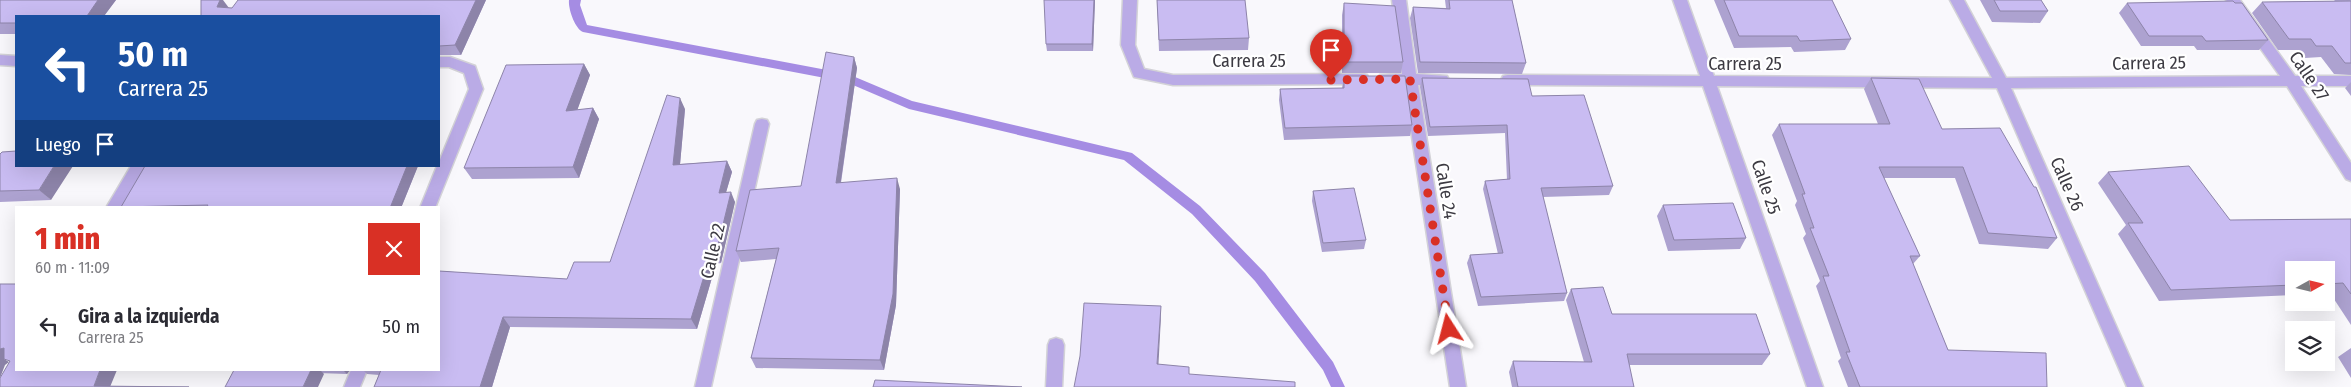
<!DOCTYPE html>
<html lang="es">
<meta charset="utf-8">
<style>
body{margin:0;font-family:"Fira Sans Condensed",sans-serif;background:#f7f7f7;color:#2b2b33;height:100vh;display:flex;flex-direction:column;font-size:19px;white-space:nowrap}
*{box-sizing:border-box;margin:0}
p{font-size:16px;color:#7c7c81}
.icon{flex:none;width:28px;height:28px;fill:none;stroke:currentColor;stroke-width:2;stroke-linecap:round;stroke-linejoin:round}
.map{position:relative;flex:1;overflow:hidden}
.sheet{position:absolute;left:15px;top:206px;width:425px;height:165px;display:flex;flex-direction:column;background:#fff;border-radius:0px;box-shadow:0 5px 20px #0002}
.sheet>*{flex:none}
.guide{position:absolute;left:15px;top:15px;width:425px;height:152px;border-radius:0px;box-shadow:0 5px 20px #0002;background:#1a4fa0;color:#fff;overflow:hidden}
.needle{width:32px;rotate:82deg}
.tools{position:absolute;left:2285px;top:261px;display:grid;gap:10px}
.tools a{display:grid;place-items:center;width:50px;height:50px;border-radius:0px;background:#fff;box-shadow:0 5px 20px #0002;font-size:25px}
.pin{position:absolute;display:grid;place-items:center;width:42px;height:42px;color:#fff;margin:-51px -21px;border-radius:50% 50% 50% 0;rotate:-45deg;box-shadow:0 0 5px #0007}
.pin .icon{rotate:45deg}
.me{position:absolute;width:55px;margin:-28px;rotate:351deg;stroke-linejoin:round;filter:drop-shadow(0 0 4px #0008)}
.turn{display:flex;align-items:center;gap:18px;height:105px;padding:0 20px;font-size:22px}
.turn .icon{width:65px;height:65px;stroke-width:2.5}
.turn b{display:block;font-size:35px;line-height:42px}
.then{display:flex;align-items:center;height:48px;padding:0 20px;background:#0003;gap:10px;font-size:19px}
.round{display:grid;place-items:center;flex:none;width:52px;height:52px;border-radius:0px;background:#f7f7f7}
.overview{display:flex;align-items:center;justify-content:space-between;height:85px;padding:0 20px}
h1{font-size:30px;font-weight:800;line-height:38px;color:#d93025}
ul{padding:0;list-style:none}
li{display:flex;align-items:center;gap:15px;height:70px;padding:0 20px}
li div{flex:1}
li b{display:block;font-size:19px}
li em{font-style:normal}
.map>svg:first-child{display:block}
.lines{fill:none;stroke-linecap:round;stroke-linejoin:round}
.stream{fill:#a58ce3;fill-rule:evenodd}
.street-casing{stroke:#d3d2d7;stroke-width:3}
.street{fill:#baabe6;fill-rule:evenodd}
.wall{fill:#ada2d0}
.shaded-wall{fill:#8d84a9}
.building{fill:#c9bcf2;stroke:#8d84a9}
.route{stroke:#d93025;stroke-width:9;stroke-dasharray:0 16.2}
.labels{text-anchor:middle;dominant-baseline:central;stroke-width:4.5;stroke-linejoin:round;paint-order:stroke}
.street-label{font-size:18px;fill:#3c3a42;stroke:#fff}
</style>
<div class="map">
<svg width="2351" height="387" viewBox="0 0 2351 387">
<rect width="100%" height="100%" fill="#f9f8fc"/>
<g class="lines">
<path class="stream" d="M569,0H581L580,5L587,25L848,74L912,101L1132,153L1200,206L1265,273L1333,362L1345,387H1331L1323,370L1255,281L1192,214L1124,160L909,109L846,82L583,32C575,29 568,9 569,0Z"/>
<defs>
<path id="street" d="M1123,0H1137L1135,45L1144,69L1173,75L1362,74L1367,75L1369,79L1367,83L1362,84L1173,85L1134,77L1121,45Z
M1392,0H1406L1416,74L1447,76L1449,80L1447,84L1418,85L1466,387H1450L1404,84L1380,83L1378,79L1380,75L1402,74Z
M1673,0H1687L1714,76L1992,78L1950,0H1964L2006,78L2280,76L2226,0H2240L2295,76H2351V86H2301L2351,163V181L2346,179L2287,86L2011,88L2143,387H2127L1997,88L1717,86L1823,387H1807L1703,86L1508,85L1503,84L1501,80L1503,76L1508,75L1700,76Z
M0,55L16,56V66L0,65Z
M439,57H450L475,66L483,89L435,208H420L437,166H439V162L469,89L464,73L449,67H439Z
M762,119L767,120L769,124L711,387H695L755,124L757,120Z
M131,166H146L121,208H106Z
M1056,338L1062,340L1064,345L1062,387H1046L1048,345L1050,340Z
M351,370H367L360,387H344Z"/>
</defs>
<use href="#street" class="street-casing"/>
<use href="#street" class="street"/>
</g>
<path class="wall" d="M0,0H116L104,16H16V34H0Z
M486,0L461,55H439V16L229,8Z
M1095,0L1093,51H1047L1046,44Z
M1157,0L1249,38L1248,50L1159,51Z
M1445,0H1512L1526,63L1522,74L1418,73L1410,18L1413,7L1446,8Z
M1714,0H1832L1851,39L1845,50L1794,52L1791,47L1734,48Z
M1980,0H2041L2048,11L2040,23L1992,22Z
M2335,0H2351V75L2334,74L2321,57L2305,58L2299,50H2278L2252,13L2262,2L2334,1Z
M1344,3L1403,62L1401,73H1342V15Z
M2127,3L2268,40L2259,50H2197L2194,46H2141L2119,13Z
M854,57L857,68L841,183L900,189L896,305L884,370L756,368L751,358L776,259L741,262L736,251L801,186Z
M584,64L590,75L577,110L593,108L599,119L579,178L472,179L464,168Z
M1344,76L1412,125L1410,136L1284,140L1279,100L1280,89L1342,88Z
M1422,78L1532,96L1613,186L1609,195L1543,197L1567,293L1564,301L1478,306L1467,263L1470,255L1498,254L1483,189L1485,181L1507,180L1505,133L1428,136L1420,87Z
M1871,78L1942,129L2057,238L2048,249L1979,244L1955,178H1884L1920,256L1913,264L1948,350L2047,387H1848L1838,361L1841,358L1816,286L1820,281L1803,238L1806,234L1795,205L1797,201L1772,135L1779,124H1878L1864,89Z
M2351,82V96L2345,88Z
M685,109L680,164L727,161L732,172L726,192L735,202L721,263L716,264L697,329L510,327L492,387H374L379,375L367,374L363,370H439V271L567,279L610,262Z
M0,154L51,200L0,202Z
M145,166H418L401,208L121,207Z
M2108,172L2230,220L2351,219V325L2330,293L2326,294V270H2294V295L2159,301L2118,234L2126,225L2098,183Z
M1313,191L1366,240L1364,249L1322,252L1312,201Z
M1663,205L1746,238L1740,249L1668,251L1657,216Z
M1571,289L1612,314L1770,354L1762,365H1629L1634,387H1512L1509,372L1513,361L1584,362L1566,300Z
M2351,348V378L2338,357Z
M234,370H350L347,374Z"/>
<path class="shaded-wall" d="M98,0H116L104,16H87Z
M220,0H223L229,8L217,7Z
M476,0H486L461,55L455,45Z
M1094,0H1095L1093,51L1092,44Z
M854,57L857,68L839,194L836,183Z
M584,64L590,75L573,122L566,111Z
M680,98L685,109L679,176L673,165Z
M593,108L599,119L579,178L573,167Z
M727,161L732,172L723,203L719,193Z
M54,166H73L51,200L39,190Z
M407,166H418L401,208H390Z
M897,178L900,189L896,305L884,370L880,360Z
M731,192L735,202L721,263L716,253Z
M711,253L716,264L697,329L691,319Z
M1161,306V316L1158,373L1157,364Z
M503,317L510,327L492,387H480Z
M4,348V359L9,362L5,365L0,378V349Z
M100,370H117L110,387L94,386Z
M311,370H320L324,374L318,387H303Z
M343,370H350L347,374Z"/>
<path class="building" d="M0,0H98L87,16H16V23H0Z
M201,0H220L217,7L232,8L238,0H476L455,45L439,46V16H201Z
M1044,0H1094L1092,44H1046Z
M1157,0H1245L1249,38L1159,40Z
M1449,0H1512L1526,63L1420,62L1413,7L1450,9Z
M1724,0H1832L1851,39L1800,41L1797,36H1739Z
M1994,0H2041L2048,11H2000Z
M2233,1L2235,3H2242L2268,40L2206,41L2202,36H2149L2127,3Z
M2351,1V63H2345L2332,46H2316L2311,39H2289L2262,2Z
M1344,3L1395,6L1403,62H1344Z
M826,52L854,57L836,183L897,178L893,294L880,360L751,358L779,248L736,251L750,190L801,186Z
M584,64L566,111L593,108L573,167L464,168L506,65Z
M1344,76H1405L1412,125L1285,128L1280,89L1344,88Z
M1422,78L1528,79L1532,96L1584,95L1613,186L1541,188L1567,293L1481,297L1470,255L1503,253L1485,181L1510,179L1507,125L1430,127Z
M1871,78L1919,79L1942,129L2000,128L2034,187H2036L2057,238L1988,233L1963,167H1879L1920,256H1910L1948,350L2046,353L2047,387H1860L1846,352H1850L1823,276H1829L1810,228H1814L1802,194H1805L1779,124H1890Z
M667,95L680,98L673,165L727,161L719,193L731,192L716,253H711L691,319L503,317L480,387H374L381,370H439V271L567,279L574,262H610Z
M16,151V166H54L39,190L0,191V154L2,152Z
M145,166H407L390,208H206L208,205L121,207Z
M2189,166L2230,220L2351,219V294L2343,283L2326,284V270H2294V285L2171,290L2128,223H2143L2108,172Z
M1354,188L1366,240L1323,243L1313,191Z
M1733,203L1746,238L1674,240L1663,205Z
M0,284H16V370H100L94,386L189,387H0V378L10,361L4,359V348L0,349Z
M1603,287L1612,314H1756L1770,354H1627L1634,387H1518L1513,361L1592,362L1571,289Z
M1084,303L1161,306L1157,364L1189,367V374L1295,382V387H1074L1080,356Z
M234,370H311L303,387H225Z
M875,380L1022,387H873Z"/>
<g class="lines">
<path class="route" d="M1331,80L1410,79L1449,329"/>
</g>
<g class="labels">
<g class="street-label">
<text x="1249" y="61">Carrera 25</text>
<text transform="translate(2149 63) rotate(-1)">Carrera 25</text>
<text x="1745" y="64">Carrera 25</text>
<text transform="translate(2309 76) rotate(56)">Calle 27</text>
<text transform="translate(2067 184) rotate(66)">Calle 26</text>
<text transform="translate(1766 187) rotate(71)">Calle 25</text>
<text transform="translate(1446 191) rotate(81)">Calle 24</text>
<text transform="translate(713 251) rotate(-77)">Calle 22</text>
</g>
</g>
</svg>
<div class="tools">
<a><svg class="needle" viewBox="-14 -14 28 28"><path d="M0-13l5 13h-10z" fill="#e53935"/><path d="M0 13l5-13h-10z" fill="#7c7c81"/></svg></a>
<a><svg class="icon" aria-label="layers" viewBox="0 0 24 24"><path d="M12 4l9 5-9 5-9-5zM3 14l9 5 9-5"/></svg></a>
</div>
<div class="pin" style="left:1331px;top:80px;background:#d93025"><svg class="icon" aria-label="arrive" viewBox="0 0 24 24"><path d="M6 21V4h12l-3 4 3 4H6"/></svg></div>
<svg class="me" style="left:1449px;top:329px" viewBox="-20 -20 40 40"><path d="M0-17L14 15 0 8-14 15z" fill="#d93025" stroke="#fff" stroke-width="4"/></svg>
<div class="guide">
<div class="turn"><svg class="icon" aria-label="left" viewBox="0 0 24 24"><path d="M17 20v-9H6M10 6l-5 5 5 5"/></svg><div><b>50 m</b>Carrera 25</div></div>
<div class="then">Luego<svg class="icon" aria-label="arrive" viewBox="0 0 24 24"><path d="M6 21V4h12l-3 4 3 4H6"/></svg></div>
</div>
<section class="sheet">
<div class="overview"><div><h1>1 min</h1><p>60 m · 11:09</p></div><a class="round" style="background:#d93025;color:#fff"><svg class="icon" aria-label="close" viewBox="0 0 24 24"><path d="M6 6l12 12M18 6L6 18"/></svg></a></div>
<ul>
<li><svg class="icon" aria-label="left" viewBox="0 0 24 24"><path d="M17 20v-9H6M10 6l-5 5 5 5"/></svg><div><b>Gira a la izquierda</b><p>Carrera 25</p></div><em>50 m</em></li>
</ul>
</section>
</div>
